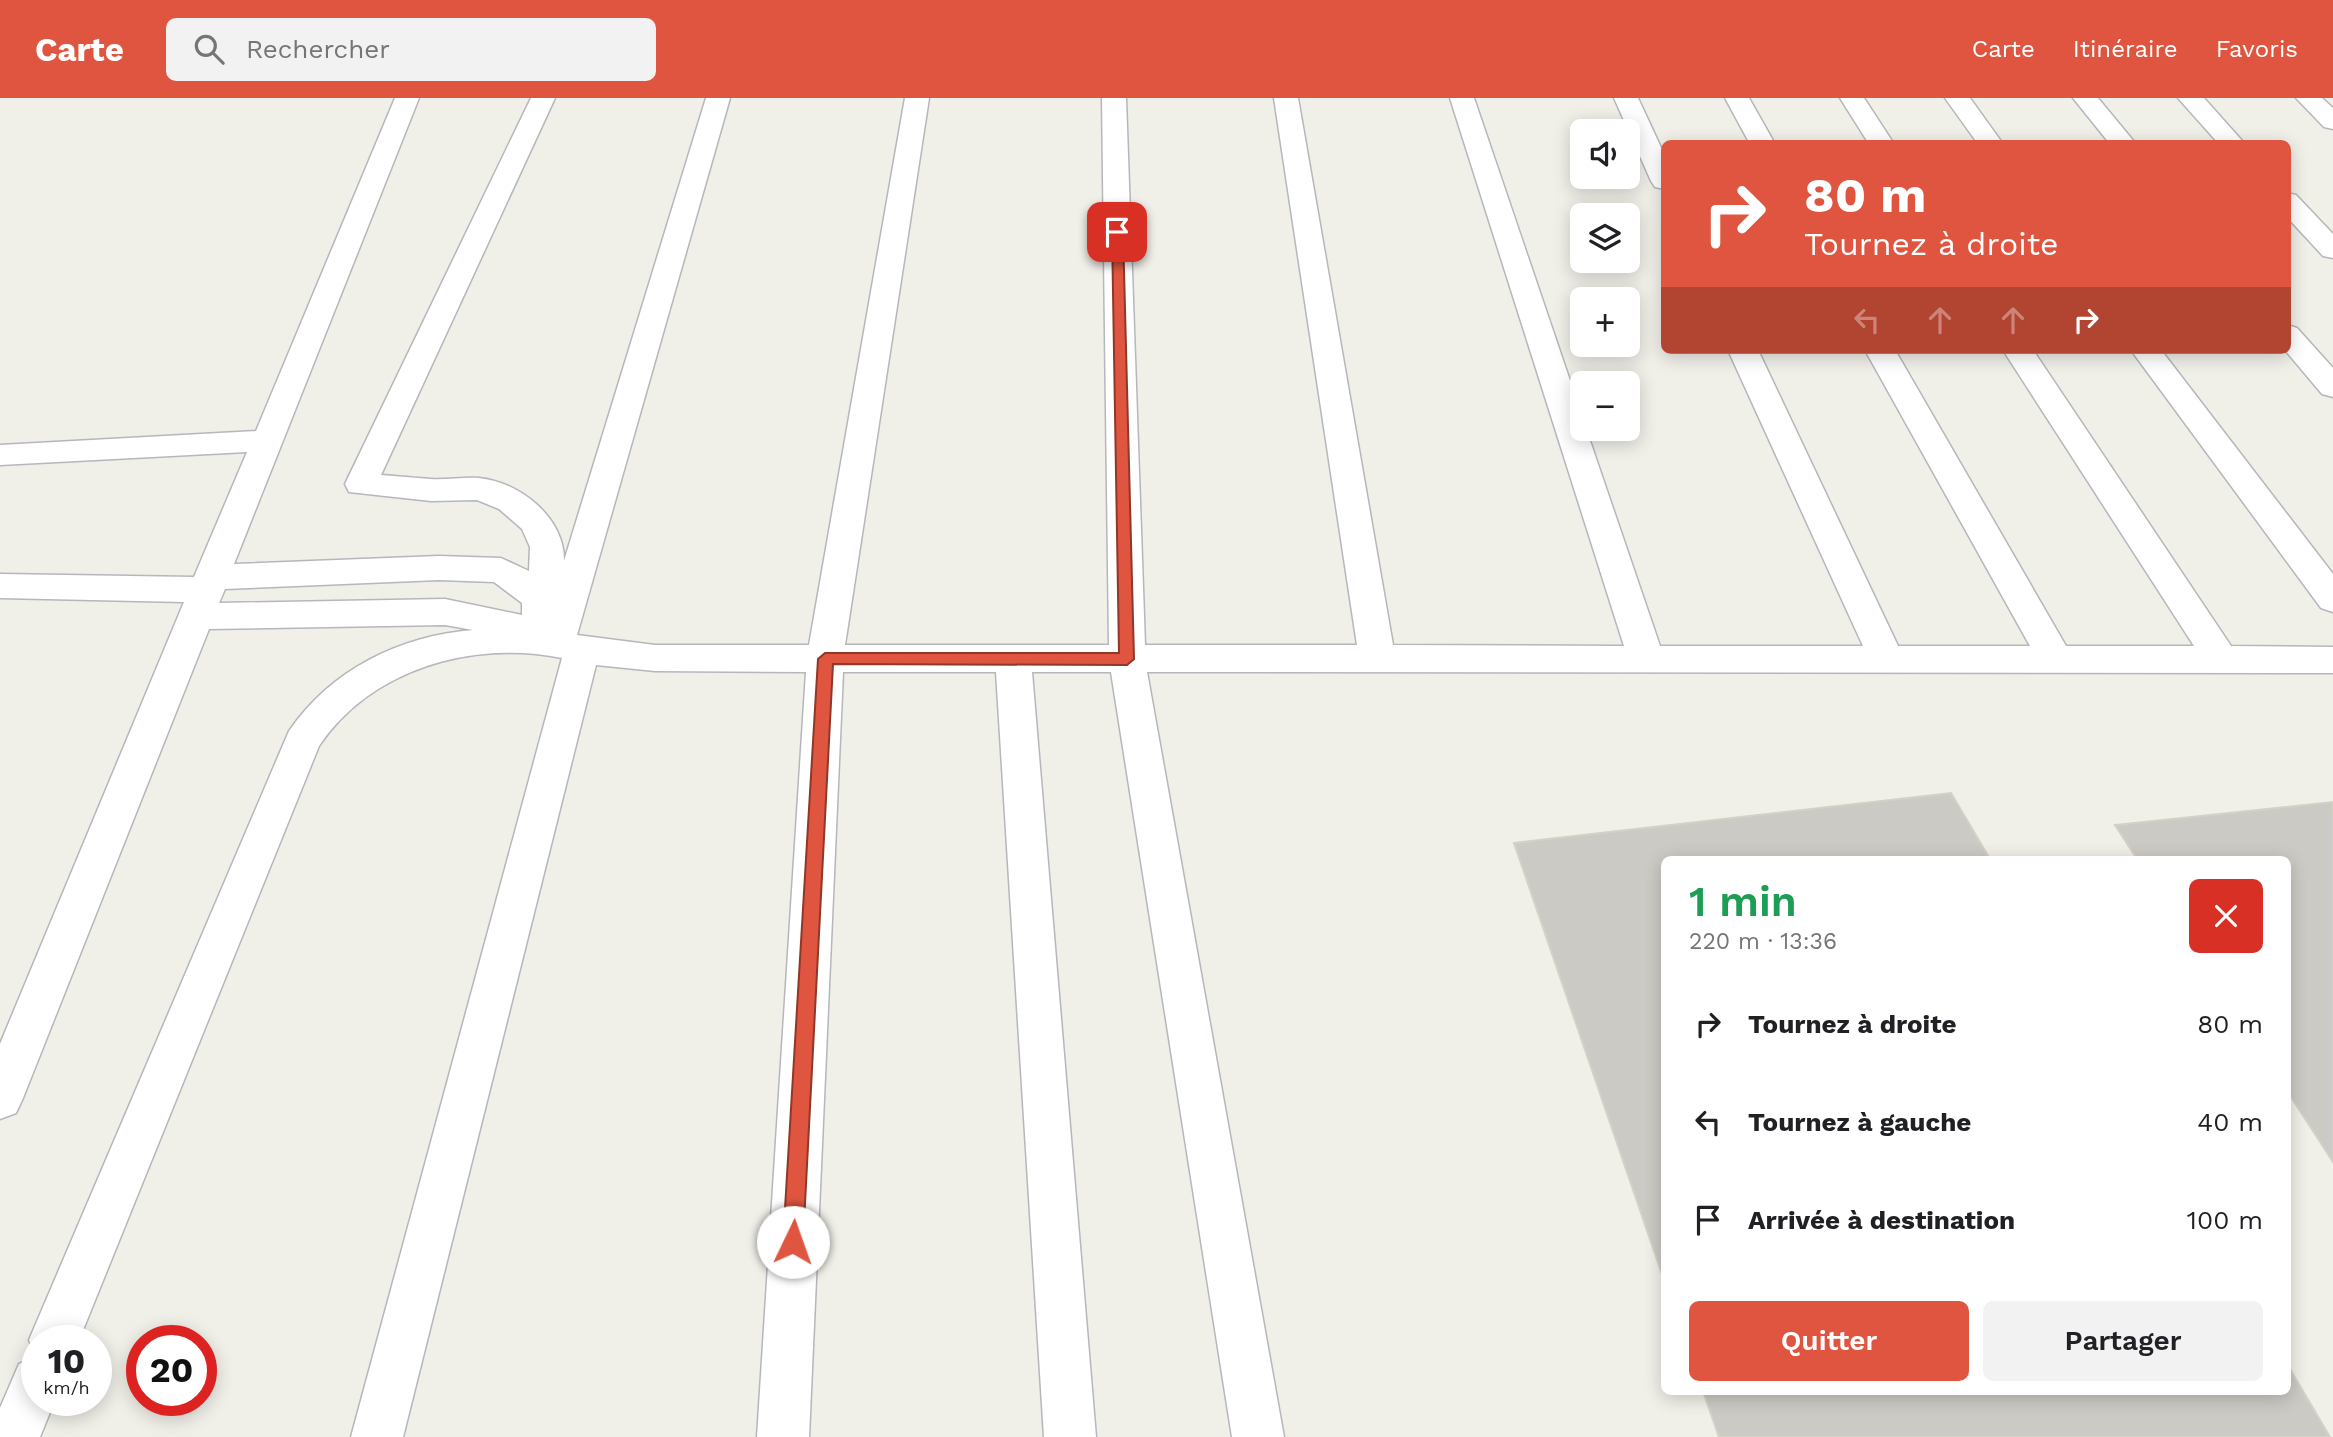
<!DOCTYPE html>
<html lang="fr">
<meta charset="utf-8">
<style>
body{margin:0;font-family:"Work Sans",sans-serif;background:#f2f2f2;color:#202124;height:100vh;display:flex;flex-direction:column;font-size:26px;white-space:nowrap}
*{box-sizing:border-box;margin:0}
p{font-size:23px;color:#757577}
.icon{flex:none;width:38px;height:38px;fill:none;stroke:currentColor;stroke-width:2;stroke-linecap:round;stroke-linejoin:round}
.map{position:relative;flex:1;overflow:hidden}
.sheet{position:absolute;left:1661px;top:758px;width:630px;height:539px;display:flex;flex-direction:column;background:#fff;border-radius:10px;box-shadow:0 4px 18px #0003}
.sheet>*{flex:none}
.top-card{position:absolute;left:1661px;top:42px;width:630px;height:214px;border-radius:10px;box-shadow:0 4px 18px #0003;background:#df553f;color:#fff;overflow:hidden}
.buttons{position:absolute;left:1570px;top:21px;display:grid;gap:14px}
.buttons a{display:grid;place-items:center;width:70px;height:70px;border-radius:10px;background:#fff;box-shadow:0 4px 18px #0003;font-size:35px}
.speed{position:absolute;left:21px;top:1227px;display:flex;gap:14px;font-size:35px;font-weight:700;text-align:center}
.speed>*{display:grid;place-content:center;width:91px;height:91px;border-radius:50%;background:#fff;box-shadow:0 4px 18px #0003;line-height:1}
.speed small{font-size:18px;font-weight:400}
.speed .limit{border:10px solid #d22;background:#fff;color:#111}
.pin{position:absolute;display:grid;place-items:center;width:60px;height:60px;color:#fff;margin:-30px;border-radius:14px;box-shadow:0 4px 10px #0006}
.me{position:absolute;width:77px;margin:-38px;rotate:3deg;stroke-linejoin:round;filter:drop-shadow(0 0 5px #0008)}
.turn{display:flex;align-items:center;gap:24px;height:147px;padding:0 28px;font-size:32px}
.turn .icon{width:91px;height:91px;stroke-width:2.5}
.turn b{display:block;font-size:49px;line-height:60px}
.lanes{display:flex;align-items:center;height:66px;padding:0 28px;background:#0003;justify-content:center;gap:35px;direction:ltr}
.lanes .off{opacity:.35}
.round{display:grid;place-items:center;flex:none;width:74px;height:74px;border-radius:10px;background:#f2f2f2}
.overview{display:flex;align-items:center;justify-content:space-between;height:119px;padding:0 28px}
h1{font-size:42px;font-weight:600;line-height:52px;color:#1e9e55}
.action{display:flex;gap:14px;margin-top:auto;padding:14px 28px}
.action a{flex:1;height:80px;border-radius:10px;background:#df553f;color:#fff;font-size:28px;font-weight:600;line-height:80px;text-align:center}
.action a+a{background:#f2f2f2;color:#202124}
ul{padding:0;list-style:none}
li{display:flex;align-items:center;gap:21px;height:98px;padding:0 28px}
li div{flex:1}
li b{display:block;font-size:26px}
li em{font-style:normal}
header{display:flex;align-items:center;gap:42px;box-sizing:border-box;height:98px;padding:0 35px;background:#df553f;color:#fff}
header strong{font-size:33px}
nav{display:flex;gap:38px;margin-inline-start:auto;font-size:24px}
.search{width:490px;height:63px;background:#f2f2f2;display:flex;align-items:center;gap:18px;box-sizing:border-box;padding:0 24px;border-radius:10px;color:#757577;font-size:26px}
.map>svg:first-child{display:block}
.building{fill:#cccac4;stroke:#d4d1c6;stroke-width:2}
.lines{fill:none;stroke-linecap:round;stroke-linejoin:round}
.minor-casing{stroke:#b5b7bb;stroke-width:3}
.minor{fill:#fff;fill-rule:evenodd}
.route{fill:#df553f;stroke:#913729;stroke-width:2}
</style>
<header>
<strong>Carte</strong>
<div class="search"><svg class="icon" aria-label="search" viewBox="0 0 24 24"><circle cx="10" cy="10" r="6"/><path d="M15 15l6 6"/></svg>Rechercher</div>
<nav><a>Carte</a><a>Itinéraire</a><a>Favoris</a></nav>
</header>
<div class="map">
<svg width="2333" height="1339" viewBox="0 0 2333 1339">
<rect width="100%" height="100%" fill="#f0efe8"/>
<path class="building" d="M1951,695L1990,761H1664V1182L1514,745Z
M2333,704V1064L2287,993V761H2137L2115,727Z
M2287,1266L2330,1339H1719L1703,1293H2287Z"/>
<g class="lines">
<defs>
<path id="minor" d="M395,0H419L234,466L439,458L501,460L529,473L530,449L522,431L499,411L477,402L431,403L349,394L345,386L531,0H555L381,377C398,378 414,380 430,381C446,382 463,379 479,380C520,384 565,420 564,463L706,0H730L577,537L655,547H809L905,0H929L845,547H1109L1102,0H1126L1145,547H1357L1274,0H1298L1393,547L1624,548L1450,0H1474L1582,318V331H1586L1660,548H1863L1728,252H1758L1898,548H2030L1865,252H1895L2066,548H2194L2003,252H2033L2231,548L2333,549V575L1147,574L1284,1339H1232L1111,574H1032L1096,1339H1044L996,574H843L809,1339H757L806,574L655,573L596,567L403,1339H351L562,560C472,542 371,571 319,648L79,1242H37V1302H55L40,1339H0V1310L19,1266L36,1259L29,1242L289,633C331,572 399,538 473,532L445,527L209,531L23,1000L16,1015L0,1021V946L184,504L0,500V476L194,479L247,354L0,367V347L256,333ZM439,482L494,484L522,505V517L445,501L219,505L225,491Z
M1614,0H1638L1664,56V91L1655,89L1651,83Z
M1725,0H1749L1775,46H1750Z
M1840,0H1864L1894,46H1869Z
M1945,0H1970L2003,46H1978Z
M2073,0H2098L2136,46H2110Z
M2178,0H2204L2245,46H2219Z
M2296,0H2322L2333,10V31L2324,29Z
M2287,95L2296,97L2333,136V160L2323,158L2287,119Z
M2287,227L2297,230L2333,270V299L2322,296L2285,252H2287Z
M2131,252H2161L2333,476V514L2321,510Z"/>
</defs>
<use href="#minor" class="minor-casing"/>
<use href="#minor" class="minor"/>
</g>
<path class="route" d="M1117,130L1123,134L1134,561L1127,567L833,566L803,1144L800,1151L793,1154L786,1151L783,1144L818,561L825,555H1119L1112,134Z"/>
</svg>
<div class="buttons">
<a><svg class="icon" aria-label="sound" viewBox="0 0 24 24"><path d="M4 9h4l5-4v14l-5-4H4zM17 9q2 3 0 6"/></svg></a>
<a><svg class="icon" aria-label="layers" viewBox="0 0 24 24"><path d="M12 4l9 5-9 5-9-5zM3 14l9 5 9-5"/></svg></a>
<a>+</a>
<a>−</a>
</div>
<div class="speed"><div>10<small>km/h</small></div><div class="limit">20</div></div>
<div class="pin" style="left:1117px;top:134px;background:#d93025"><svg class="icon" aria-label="arrive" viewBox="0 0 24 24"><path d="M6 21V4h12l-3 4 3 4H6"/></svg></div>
<svg class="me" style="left:793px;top:1144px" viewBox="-20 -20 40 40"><circle r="19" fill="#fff"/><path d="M0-13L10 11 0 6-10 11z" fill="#df553f"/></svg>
<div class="top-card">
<div class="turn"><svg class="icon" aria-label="right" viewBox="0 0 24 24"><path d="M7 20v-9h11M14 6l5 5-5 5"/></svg><div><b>80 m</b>Tournez à droite</div></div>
<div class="lanes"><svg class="icon off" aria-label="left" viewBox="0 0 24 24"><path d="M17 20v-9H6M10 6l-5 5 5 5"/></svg><svg class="icon off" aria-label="ahead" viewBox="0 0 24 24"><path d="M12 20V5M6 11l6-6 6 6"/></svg><svg class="icon off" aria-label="ahead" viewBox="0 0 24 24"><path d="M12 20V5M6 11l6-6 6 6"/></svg><svg class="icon" aria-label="right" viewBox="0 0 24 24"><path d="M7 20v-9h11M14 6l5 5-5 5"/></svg></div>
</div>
<section class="sheet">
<div class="overview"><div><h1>1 min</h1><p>220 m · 13:36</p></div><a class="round" style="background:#d93025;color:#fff"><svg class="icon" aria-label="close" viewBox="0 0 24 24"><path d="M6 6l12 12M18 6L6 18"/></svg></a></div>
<ul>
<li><svg class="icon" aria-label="right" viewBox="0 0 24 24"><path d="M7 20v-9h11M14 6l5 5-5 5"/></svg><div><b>Tournez à droite</b></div><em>80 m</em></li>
<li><svg class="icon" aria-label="left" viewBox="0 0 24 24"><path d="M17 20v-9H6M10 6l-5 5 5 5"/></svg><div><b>Tournez à gauche</b></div><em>40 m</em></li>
<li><svg class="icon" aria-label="arrive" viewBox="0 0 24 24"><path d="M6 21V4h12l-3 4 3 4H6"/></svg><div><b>Arrivée à destination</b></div><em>100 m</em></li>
</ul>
<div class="action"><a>Quitter</a><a>Partager</a></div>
</section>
</div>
